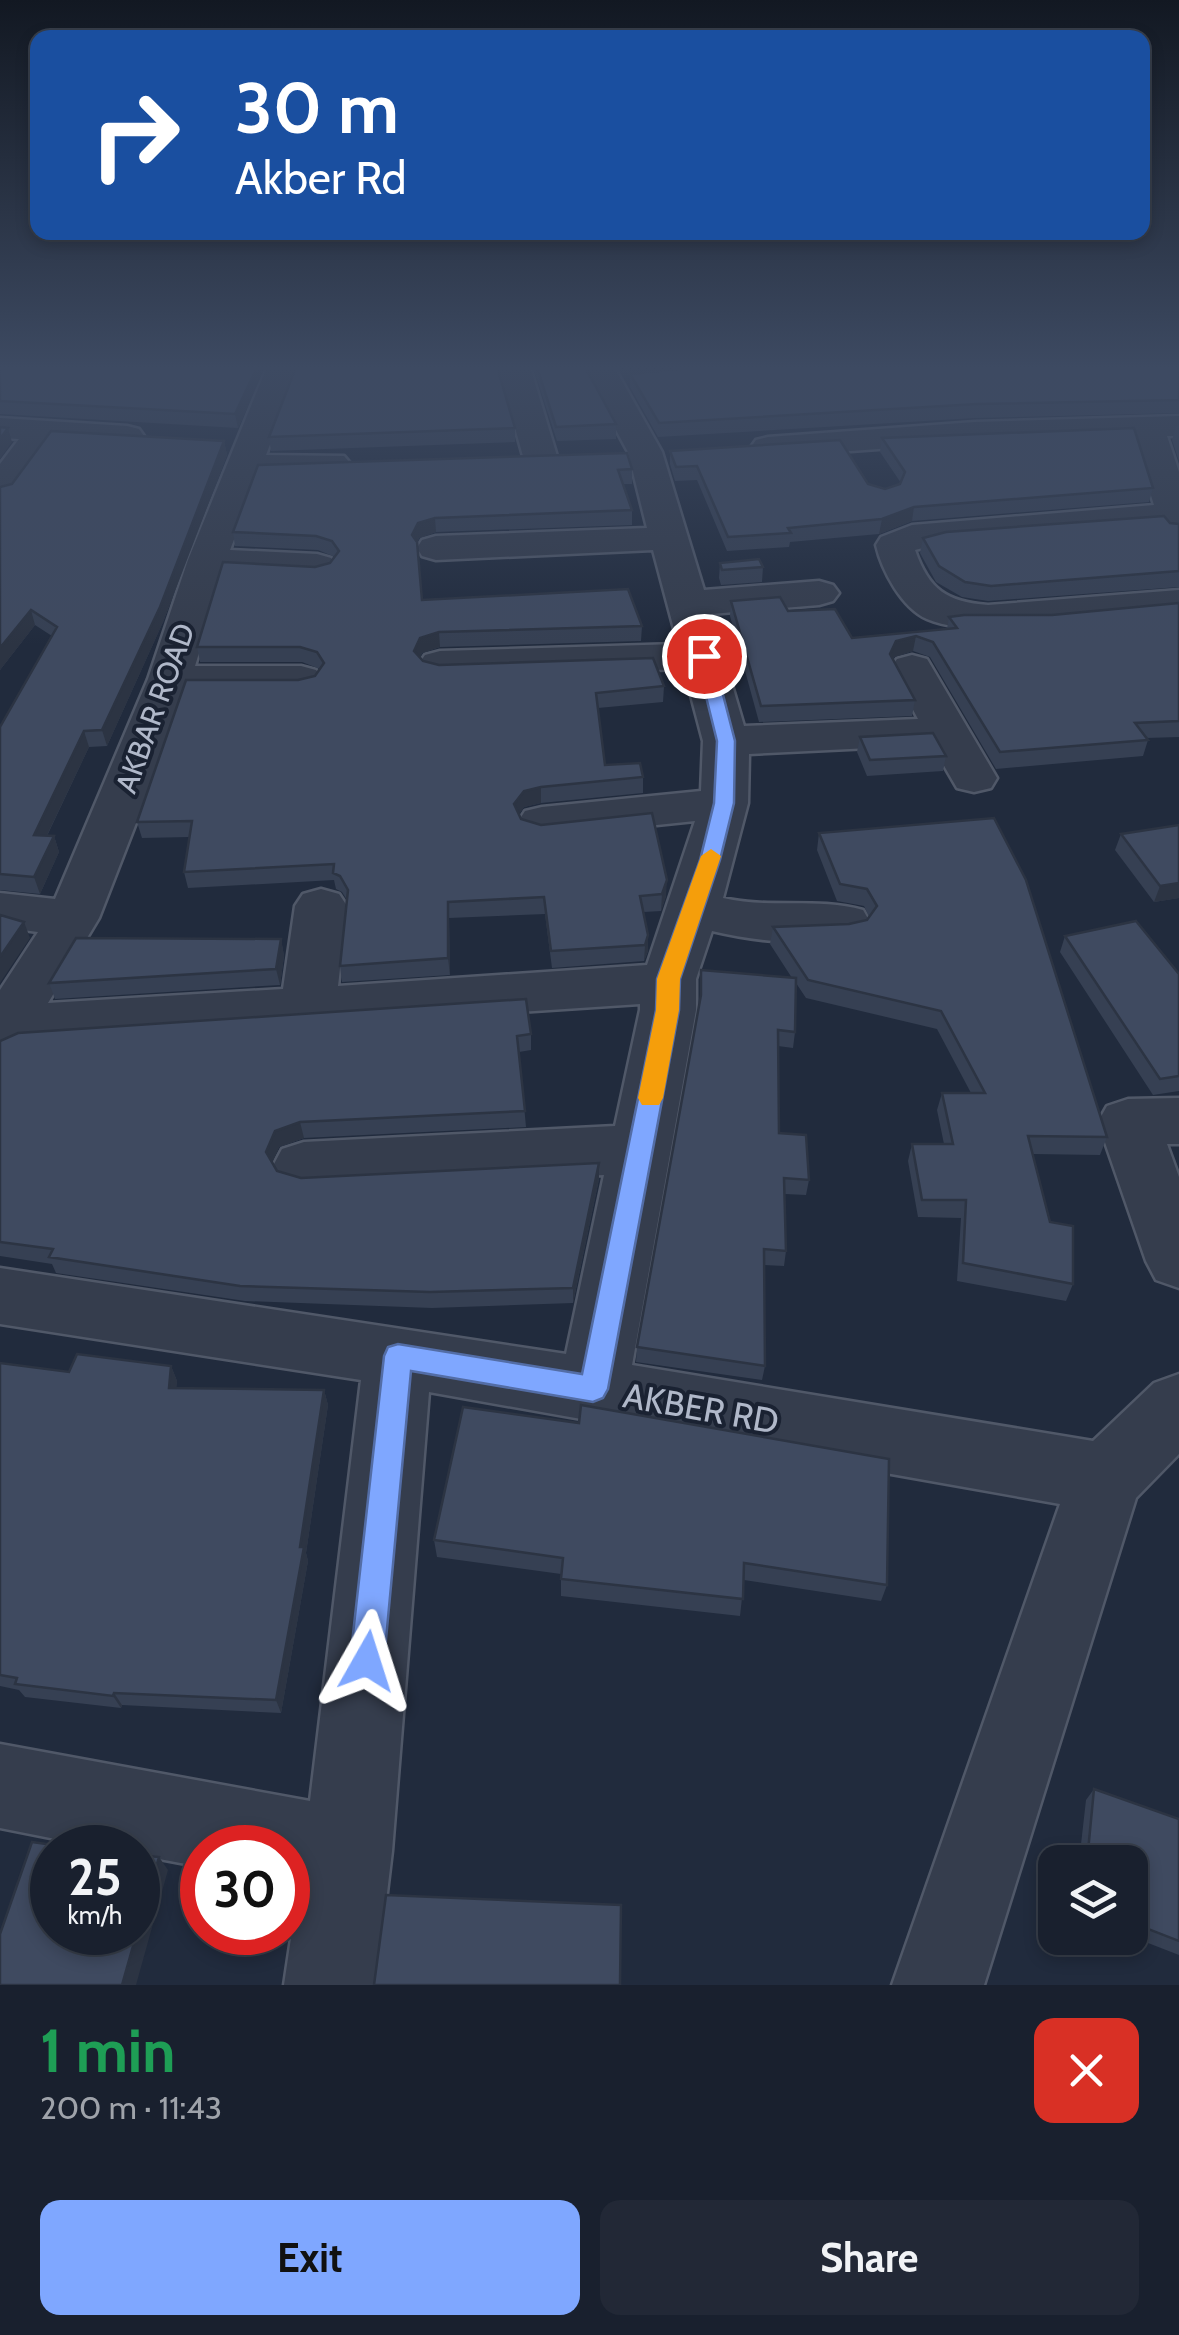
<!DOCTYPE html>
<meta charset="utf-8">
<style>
body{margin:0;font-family:Cabin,sans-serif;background:#222836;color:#f1f3f6;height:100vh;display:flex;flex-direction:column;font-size:38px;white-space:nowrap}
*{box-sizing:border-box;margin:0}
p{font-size:32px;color:#9fa3aa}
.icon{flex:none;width:55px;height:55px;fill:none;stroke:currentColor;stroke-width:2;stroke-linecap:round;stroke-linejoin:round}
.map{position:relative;height:1985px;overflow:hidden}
.drawer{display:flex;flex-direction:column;background:#19202e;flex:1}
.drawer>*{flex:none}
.hud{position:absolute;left:30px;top:30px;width:1120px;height:210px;border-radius:20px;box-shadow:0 5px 15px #0003,0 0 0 2px #373e4a;background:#1a4fa0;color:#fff;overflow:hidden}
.fabs{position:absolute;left:1038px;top:1845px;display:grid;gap:20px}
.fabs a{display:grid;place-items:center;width:110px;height:110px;border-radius:20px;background:#19202e;box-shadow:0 5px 15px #0003,0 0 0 2px #373e4a;font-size:50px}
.speed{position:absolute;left:30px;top:1825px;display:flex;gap:20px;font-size:50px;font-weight:700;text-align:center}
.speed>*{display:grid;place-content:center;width:130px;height:130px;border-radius:50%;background:#19202e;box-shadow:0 5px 15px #0003,0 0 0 2px #373e4a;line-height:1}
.speed small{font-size:25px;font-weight:400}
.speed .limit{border:15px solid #d22;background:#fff;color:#111}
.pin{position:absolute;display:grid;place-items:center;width:85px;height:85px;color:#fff;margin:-42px;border:5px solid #fff;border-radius:50%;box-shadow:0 2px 10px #0007}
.me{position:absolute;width:110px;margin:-55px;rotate:6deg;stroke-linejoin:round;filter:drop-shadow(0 0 8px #0008)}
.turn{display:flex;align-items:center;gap:35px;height:210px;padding:0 40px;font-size:45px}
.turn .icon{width:130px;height:130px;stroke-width:2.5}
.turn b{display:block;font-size:70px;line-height:85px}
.round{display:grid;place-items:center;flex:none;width:105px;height:105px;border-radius:20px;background:#222836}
.summary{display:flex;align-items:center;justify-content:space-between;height:170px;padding:0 40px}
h1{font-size:60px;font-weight:700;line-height:75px;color:#1e9e55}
.primary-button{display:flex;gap:20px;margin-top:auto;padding:20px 40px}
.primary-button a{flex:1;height:115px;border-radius:20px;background:#7fa7ff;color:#111;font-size:40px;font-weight:700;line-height:115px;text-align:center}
.primary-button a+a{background:#222836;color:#f1f3f6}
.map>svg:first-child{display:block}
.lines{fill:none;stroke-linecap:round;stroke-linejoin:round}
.minor-casing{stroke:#505868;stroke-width:5}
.minor{fill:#353d4d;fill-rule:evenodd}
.wall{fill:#364053}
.shaded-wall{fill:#2c3443}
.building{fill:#3f4a60;stroke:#2c3443;stroke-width:2.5}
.route{fill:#7fa7ff;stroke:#536da6;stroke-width:2.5}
.slow{fill:#f59e0b}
.labels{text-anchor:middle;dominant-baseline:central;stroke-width:8;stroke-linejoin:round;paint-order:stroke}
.street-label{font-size:30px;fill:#b0b8c9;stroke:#1a2232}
.near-street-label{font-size:35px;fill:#b0b8c9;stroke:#1a2232}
</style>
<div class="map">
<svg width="1179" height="1985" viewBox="0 0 1179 1985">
<rect width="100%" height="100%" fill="#212b3d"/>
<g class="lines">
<defs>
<path id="minor" d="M267,367H299L266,455L344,456L350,463L344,470L258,476L230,550L317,554L331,558L337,566L331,574L317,578L223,573L195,666H301L316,670L323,679L316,688L301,692H187L99,918L48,1003L283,989L295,906L303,894L321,889L339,894L347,906L338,986L647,965L695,821L542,837L525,833L518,822L525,811L542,807L701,791L703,741L684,669L440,677L425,673L419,664L425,655L440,651L678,644L653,550L436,560L422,556L417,548L422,540L436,536L647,528L628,452L582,367H614L662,452L704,590L819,581L833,585L839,593L833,601L819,605L711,614L744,726L918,719L891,668L897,659L912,655L927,659L997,778L991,788L974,792L957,788L932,745L749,754L748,803L723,898C769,909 817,897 863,910L870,922L863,934C815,948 759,942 712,931L696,979V1010L632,1365L1093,1441L1154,1383L1179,1374V1454L1136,1498L984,1985H892L1060,1504L429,1392L392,1851L376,1985H284L299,1885L288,1883V1848H202V1867L138,1855V1848H101L0,1828V1744L310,1801L361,1380L0,1324V1268L566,1354L604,1175L304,1190L282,1183L273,1166L282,1149L304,1142L615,1126L640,1010V1004L23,1045L0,1056V990L38,932L0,927V893L55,899L148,679L188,560Z
M498,367H530L557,456L552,463L540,466L528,463L523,456Z
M1179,416V436H1167L1179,472V537L1166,534L1161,527L943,543L915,550C929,590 947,602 988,605L1179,590V614C1117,619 980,642 927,619C902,608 882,571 876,545L881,537L912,525L1154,505L1133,438L975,442L768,457L756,454L751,447L756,440L768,437L975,422Z
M0,418L127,426L139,429L144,436L139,443L127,446L53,442L13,496L0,499V464L19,439L0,438Z
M1179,1098V1144H1167L1179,1177V1288L1156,1280L1146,1261L1098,1122L1107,1106L1128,1099Z"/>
</defs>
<use href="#minor" class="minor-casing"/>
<use href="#minor" class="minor"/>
</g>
<path class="wall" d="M0,367H265L238,428L0,414Z
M533,367H585L616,424V439L557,441Z
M1179,367V413L975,418L658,437L630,387V374L697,368Z
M1179,425V461L1172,440L1176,426Z
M515,428V442L271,451L269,437Z
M882,438L1153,488L1149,502L912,521L879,534L790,542L789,547L727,551L697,480L675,481L670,464V451L868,484L885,489L901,483L880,452Z
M224,441L227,455L163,622L107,746L89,747L47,836H54L59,852L40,894L0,890V727L52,636L35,625L0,670V487Z
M258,465L632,469V484H623L632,510V525L436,532L419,538L417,543L422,600L642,626L641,641L440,647L422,653L420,658L423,661L439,665L664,686L663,702L598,708L605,765L643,777V793L541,803L524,807L519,814L521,819L666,896L661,911L644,912L648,951L644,961L552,968L545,914L449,918L450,975L342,982L340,966L347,900L342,892L336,889L334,880L188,888L184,872L189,837L142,838L137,822L298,680L315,676L320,669L302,662H200L197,647L315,567L330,563L335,557L318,550L235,546L233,532Z
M1170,523L1179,524V587L988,601L962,597L936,582L920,553L923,538Z
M720,563L763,567L762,582L721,585L719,578Z
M731,601L788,611L852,638L947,629L949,617L1052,615L1179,603V737L1146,738L1148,740L1143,756L996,769L930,657L913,651L894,657L893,659L915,700L912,716L759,722L730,616Z
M860,737L946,756L943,771L867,776L857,752Z
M819,833L1107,1137L1100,1155L1033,1154L1050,1222L1073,1284L1066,1301L957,1281L961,1218L918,1217L908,1161L912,1144H944L937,1110L942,1093H971L937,1029L806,998L796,983L795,1032L793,1048L778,1046L779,1133L809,1180L806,1195L785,1194L786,1251L784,1266L764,1265L765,1366L762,1380L636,1362L637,1347L700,1001L701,970L792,978L770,944L773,927L849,924L867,920L869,917L864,906L837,901L817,850Z
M1121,834L1179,898L1154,902L1115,850Z
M1065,936L1179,974V1091L1153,1095L1060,952Z
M281,939L284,956L280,985L55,999L49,983Z
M531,1034V1050L519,1052L526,1127L304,1138L279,1147L272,1162L277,1171L301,1178L599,1163V1179L573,1303L432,1308L245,1301L56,1273L52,1264L0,1256V1041Z
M0,1363L69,1372L171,1366L177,1381L176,1388L324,1390L328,1405L306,1553L308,1561L281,1713L122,1705L121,1708L25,1697L19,1690L0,1686Z
M463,1407L887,1585L881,1601L744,1580L740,1616L561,1596V1574L437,1557L434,1540Z
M1094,1789L1179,1819V1955L1130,1936V1862H1079L1086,1800Z"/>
<path class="shaded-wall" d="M257,367H265L238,428L235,414Z
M8,428L12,442L0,459V439Z
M224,441L227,455L163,622L107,746L102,730Z
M914,507L912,521L879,534L882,519Z
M435,518L436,532L419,538L414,550L412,535L418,523Z
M31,610L35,625L0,670V648Z
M439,632L440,647L422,653L416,666L414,651L420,638Z
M916,636L913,651L894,657L888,670L890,654L896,641Z
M84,731L89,747L39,852L34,835Z
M541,787V803L524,807L515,820L514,804L524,791Z
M54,836L59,852L40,894L34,877Z
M667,880L666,896L661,911L662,894Z
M1179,883V898L1154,902L1160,886Z
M448,902L449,918L450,975L448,958Z
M24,922L30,938L0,983V957Z
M648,935V951L644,961L645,945Z
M281,939L284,956L280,985L276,969Z
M300,1122L304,1138L279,1147L270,1168L266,1152L275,1131Z
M599,1163V1179L573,1303V1288Z
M171,1366L177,1381L175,1403L169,1388Z
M324,1390L328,1405L306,1553L308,1561L281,1713L276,1700Z
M114,1693L122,1705L121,1708L113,1696Z
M159,1857L168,1870L136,1985H122Z"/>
<path class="building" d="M0,367H257L235,414L0,401Z
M296,367H497L515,428L269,437Z
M537,367H585L616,424L556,427Z
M698,367H1179V400L977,404L659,423L630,374Z
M0,427L8,428L0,439Z
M1134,428L1153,488L914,507L882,519L788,528L791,533L728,537L697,466L676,467L670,451L840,440L868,484L885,489L900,484L905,472L882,438Z
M51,431L224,441L160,607L102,730L84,731L34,835L54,836L34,877L0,874V727L57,627L31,610L0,648V487L12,484Z
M627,453L632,469L618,470L632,510L435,518L418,523L412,535L417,542L422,600L628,589L642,626L439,632L420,638L414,651L423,661L439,665L653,658L664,686L596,693L605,765L640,763L643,777L541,787L524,791L514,804L521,819L541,825L652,813L667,880L662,894L640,896L648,935L645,945L551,951L544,897L448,902V958L340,966L348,890L340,876L333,873L334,864L184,872L192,821L137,822L186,680H298L315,676L324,663L317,652L300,647H197L223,562L315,567L330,563L339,551L332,541L316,536L233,532L258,465Z
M1164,516L1170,523L1179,524V571L991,586L965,582L939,566L923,538L946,532Z
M759,559L763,567L722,570L720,563Z
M780,597L788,611L835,609L852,638L957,628L949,617L964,615H1052L1179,603V721L1135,723L1148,740L1000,752L933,642L916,636L896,641L890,654L915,700L761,706L731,601Z
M933,733L946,756L870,760L860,737Z
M994,818L1026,880L1107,1137L1028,1136L1050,1222L1073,1226V1284L963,1263L966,1200H922L912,1144H953L942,1093H985L941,1011L808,980L773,927L849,924L867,920L877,906L867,889L840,884L819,833Z
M1179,825V883L1160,886L1121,834Z
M0,915L24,922L0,957Z
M1136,921L1179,974V1076L1160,1079L1065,936Z
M76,938L281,939L276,969L49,983Z
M701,970L796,978L795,1032L778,1030L779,1133L806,1135L809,1180L784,1178L786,1251L764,1249L765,1366L637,1347L701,995Z
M526,999L531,1034L517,1036L525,1111L300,1122L275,1131L266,1152L277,1171L301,1178L599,1163L573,1288L430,1292L240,1286L49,1257L53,1249L0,1242V1041L18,1033Z
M77,1354L171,1366L169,1388L324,1390L300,1547H304L276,1700L114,1693L113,1696L15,1684L17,1678L0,1675V1363L69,1372Z
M581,1405L889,1459L887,1585L744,1563L743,1599L561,1579L563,1558L434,1540L463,1407L579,1423Z
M1094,1789L1179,1819V1941L1130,1922V1862H1087Z
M32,1842L75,1848H52V1932H137L122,1985H0V1934Z
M138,1855L159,1857L138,1931Z
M386,1895L621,1905L620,1985H374Z"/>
<linearGradient id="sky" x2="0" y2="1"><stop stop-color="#121822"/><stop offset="0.57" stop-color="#3d4a62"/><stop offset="1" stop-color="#3d4a62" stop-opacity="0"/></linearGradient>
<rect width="1179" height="645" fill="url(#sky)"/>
<path class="route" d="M704,650L713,656L735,741L734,803L720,860L680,979L679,1010L608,1389L603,1398L593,1402L411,1371L384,1661L379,1672L367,1677L355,1672L350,1661L384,1356L388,1347L398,1344L582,1374L656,1010L657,979L700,860L714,803L717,741L696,656Z"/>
<path class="slow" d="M711,849L721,856L680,979L679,1010L663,1098L659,1105H642L638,1098L656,1010L657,979L701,856Z"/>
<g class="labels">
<g class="street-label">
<text transform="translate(155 708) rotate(-70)">AKBAR ROAD</text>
</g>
<g class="near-street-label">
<text transform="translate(701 1408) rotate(10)">AKBER RD</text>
</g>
</g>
</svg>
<div class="fabs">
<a><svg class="icon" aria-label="layers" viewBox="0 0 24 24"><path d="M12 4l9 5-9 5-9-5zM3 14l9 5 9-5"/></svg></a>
</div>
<div class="speed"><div>25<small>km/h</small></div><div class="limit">30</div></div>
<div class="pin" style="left:704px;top:656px;background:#d93025"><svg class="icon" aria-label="arrive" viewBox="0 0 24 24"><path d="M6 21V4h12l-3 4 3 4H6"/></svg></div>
<svg class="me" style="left:367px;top:1661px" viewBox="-20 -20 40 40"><path d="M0-17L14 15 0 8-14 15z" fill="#7fa7ff" stroke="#fff" stroke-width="4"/></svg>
<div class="hud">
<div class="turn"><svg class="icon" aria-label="right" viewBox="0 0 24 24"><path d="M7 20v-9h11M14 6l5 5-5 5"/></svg><div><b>30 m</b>Akber Rd</div></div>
</div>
</div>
<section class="drawer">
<div class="summary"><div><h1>1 min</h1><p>200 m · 11:43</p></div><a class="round" style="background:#d93025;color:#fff"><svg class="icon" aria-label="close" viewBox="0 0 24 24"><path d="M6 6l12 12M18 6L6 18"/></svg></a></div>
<div class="primary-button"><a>Exit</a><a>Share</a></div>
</section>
